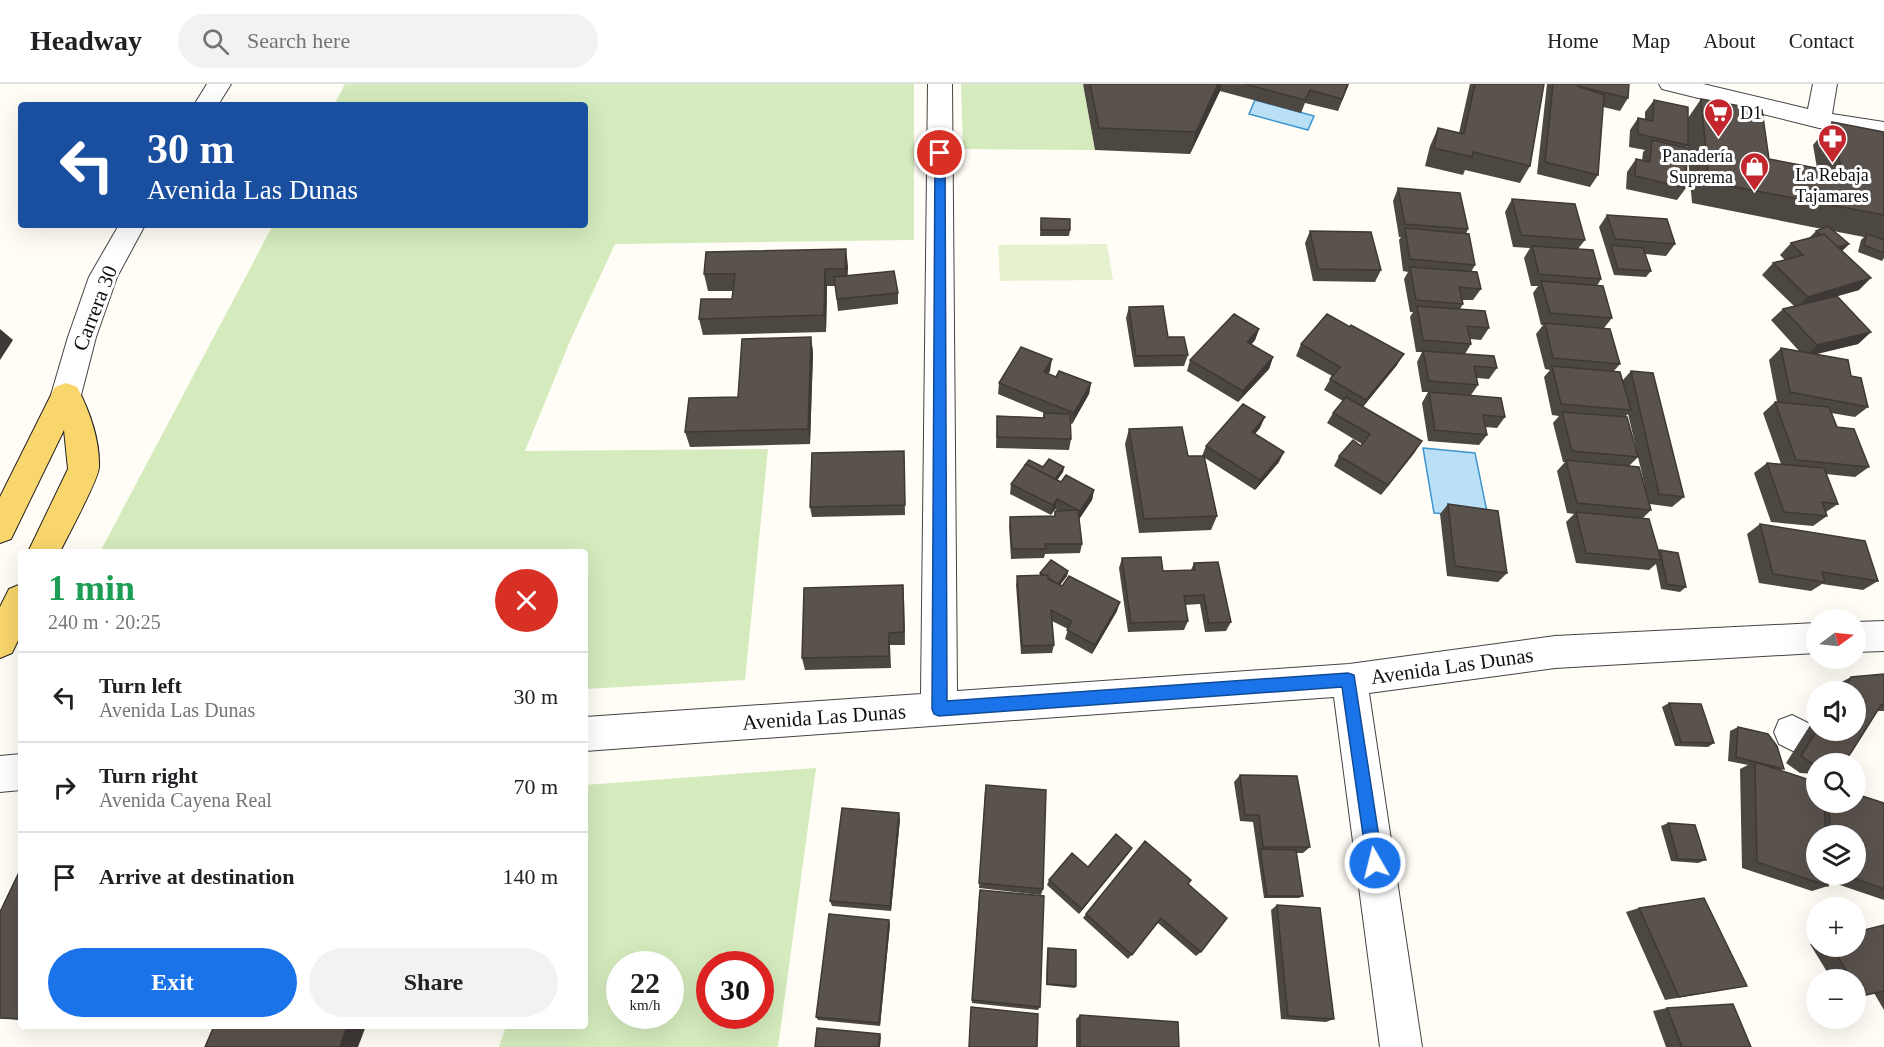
<!DOCTYPE html>
<meta charset="utf-8">
<style>
body{margin:0;font-family:"Times New Roman",serif;background:#f2f2f2;color:#202124;height:100vh;display:flex;flex-direction:column;font-size:22px;white-space:nowrap}
*{box-sizing:border-box;margin:0}
p{font-size:20px;color:#757577}
.icon{flex:none;width:33px;height:33px;fill:none;stroke:currentColor;stroke-width:2;stroke-linecap:round;stroke-linejoin:round}
.map{position:relative;flex:1;overflow:hidden}
.sheet{position:absolute;left:18px;top:465px;width:570px;height:480px;display:flex;flex-direction:column;background:#fff;border-radius:6px;box-shadow:0 6px 24px #0002}
.sheet>*{flex:none}
.banner{position:absolute;left:18px;top:18px;width:570px;height:126px;border-radius:6px;box-shadow:0 6px 24px #0002;background:#1a4fa0;color:#fff;overflow:hidden}
.needle{width:39px;rotate:75deg}
.fabs{position:absolute;left:1806px;top:525px;display:grid;gap:12px}
.fabs a{display:grid;place-items:center;width:60px;height:60px;border-radius:50%;background:#fff;box-shadow:0 6px 24px #0002;font-size:30px}
.speed{position:absolute;left:606px;top:867px;display:flex;gap:12px;font-size:30px;font-weight:700;text-align:center}
.speed>*{display:grid;place-content:center;width:78px;height:78px;border-radius:50%;background:#fff;box-shadow:0 6px 24px #0002;line-height:1}
.speed small{font-size:15px;font-weight:400}
.speed .limit{border:9px solid #d22;background:#fff;color:#111}
.pin{position:absolute;display:grid;place-items:center;width:51px;height:51px;color:#fff;margin:-26px;border:3px solid #fff;border-radius:50%;box-shadow:0 2px 6px #0007}
.me{position:absolute;width:66px;margin:-33px;rotate:352deg;stroke-linejoin:round;filter:drop-shadow(0 0 4px #0008)}
.turn{display:flex;align-items:center;gap:21px;height:126px;padding:0 30px;font-size:27px}
.turn .icon{width:78px;height:78px;stroke-width:2.5}
.turn b{display:block;font-size:42px;line-height:51px}
.round{display:grid;place-items:center;flex:none;width:63px;height:63px;border-radius:32px;background:#f2f2f2}
.summary{display:flex;align-items:center;justify-content:space-between;height:102px;padding:0 30px}
h1{font-size:36px;font-weight:700;line-height:45px;color:#1e9e55}
.cta{display:flex;gap:12px;margin-top:auto;padding:12px 30px}
.cta a{flex:1;height:69px;border-radius:36px;background:#1a73e8;color:#fff;font-size:24px;font-weight:700;line-height:69px;text-align:center}
.cta a+a{background:#f2f2f2;color:#202124}
ul{padding:0;list-style:none}
li{display:flex;align-items:center;gap:18px;height:90px;padding:0 30px;border-top:2px solid #e0e0e0}
li div{flex:1}
li b{display:block;font-size:22px}
li em{font-style:normal}
header{display:flex;align-items:center;gap:36px;box-sizing:border-box;height:84px;padding:0 30px;background:#fff;border-bottom:2px solid #e0e0e0}
header strong{font-size:28px}
nav{display:flex;gap:33px;margin-inline-start:auto;font-size:21px}
.search{width:420px;height:54px;background:#f2f2f2;display:flex;align-items:center;gap:15px;box-sizing:border-box;padding:0 21px;border-radius:33px;color:#757577;font-size:22px}
.map>svg:first-child{display:block}
.green{fill:#d5ebbd;fill-rule:evenodd}
.pitch{fill:#e6f2cf}
.water{fill:#b9e0f7;stroke:#3f96cf;stroke-width:1.5}
.lines{fill:none;stroke-linecap:round;stroke-linejoin:round}
.minor-casing{stroke:#444;stroke-width:2}
.major-casing{stroke:#222;stroke-width:2}
.minor{fill:#fff;fill-rule:evenodd}
.major{fill:#f9d66b;fill-rule:evenodd}
.wall{fill:#4d4742;fill-rule:evenodd}
.shaded-wall{fill:#3f3936}
.building{fill:#5a524d;stroke:#3f3936;stroke-width:1.5}
.route{fill:#1a73e8;stroke:#114b97;stroke-width:1.5}
.labels{text-anchor:middle;dominant-baseline:central;stroke-width:6;stroke-linejoin:round;paint-order:stroke}
.far-poi-label{font-size:18px;fill:#111;stroke:#fff;text-anchor:start}
.street-label{font-size:21px;fill:#111;stroke:#fff}
</style>
<header>
<strong>Headway</strong>
<div class="search"><svg class="icon" aria-label="search" viewBox="0 0 24 24"><circle cx="10" cy="10" r="6"/><path d="M15 15l6 6"/></svg>Search here</div>
<nav><a>Home</a><a>Map</a><a>About</a><a>Contact</a></nav>
</header>
<div class="map">
<svg width="1884" height="963" viewBox="0 0 1884 963">
<rect width="100%" height="100%" fill="#fffdf5"/>
<path class="green" d="M345,0H914V156L615,160L570,257L525,367L768,365L745,596L585,605V468H100L273,141H585V21H334Z
M961,0H1083L1095,66L963,65Z
M816,684L778,963H499L506,942H585V701ZM620,880H670V932H620ZM760,880V932H710V880Z"/>
<path class="pitch" d="M1107,160L1113,196L1000,197L998,161Z"/>
<path class="water" d="M1255,16L1314,32L1308,46L1249,30Z
M1423,364L1475,369L1488,433L1434,429Z"/>
<g class="lines">
<defs>
<path id="minor" d="M207,0H231L218,21H194Z
M928,0H952L957,607L1349,580L1555,552L1816,539V569L1555,584L1369,609L1422,963H1380L1334,613L585,667V633L921,610Z
M1659,0H1703L1808,25L1813,0H1837L1832,30L1884,38V54L1819,44L1662,5Z
M119,141H145L117,193L96,253L81,311L77,319L66,323L55,319L51,311L68,253L89,193Z
M1884,537V567L1856,568V538Z
M1792,631L1814,642L1819,654L1814,666L1801,671L1779,660L1774,648L1779,636Z
M21,670V706L0,708V672Z"/>
<path id="major" d="M66,299L77,303C89,326 100,356 99,383C99,395 67,453 60,468H28L68,385L64,346L11,455L0,459V413L55,303Z
M21,500V550L12,569L0,574V523L9,505Z"/>
</defs>
<use href="#minor" class="minor-casing"/>
<use href="#major" class="major-casing"/>
<use href="#minor" class="minor"/>
<use href="#major" class="major"/>
</g>
<path class="wall" d="M1083,0H1349L1338,27L1305,19L1301,29L1220,7L1190,70L1095,66Z
M1470,0H1544L1530,82L1520,99L1465,86L1463,91L1425,82L1430,62L1438,44L1459,49Z
M1547,0H1629L1628,14L1620,27L1603,23L1598,91L1590,103L1537,90Z
M1701,15L1769,75L1817,84L1813,61L1832,38L1884,48V174L1882,177L1858,168L1861,156L1864,153L1833,147L1849,160L1842,167L1859,206L1837,212L1871,248L1858,260L1814,270L1851,292L1868,323L1855,333L1831,329L1837,343L1869,383L1855,393L1826,390L1838,420L1826,428L1827,432L1813,442L1771,438L1754,389L1767,379L1781,380L1763,329L1775,318H1777L1769,276L1781,264L1800,268L1771,236L1783,225L1794,222L1762,191L1773,179L1785,176L1780,171L1791,159L1811,154L1810,153L1816,147L1822,145L1692,119L1687,62L1686,64V104L1677,116L1626,105L1627,88L1636,75L1642,77L1643,68L1645,66L1629,63L1630,46L1638,34L1645,35V28L1654,16L1688,34Z
M1398,104L1468,145L1466,150L1475,181L1471,188L1481,205L1473,216H1462L1463,220L1460,225L1489,244L1481,256L1470,255L1471,260L1465,270L1497,284L1489,295L1477,294L1478,301L1471,311L1505,333L1497,344L1485,343L1487,351L1479,361L1428,357L1422,319L1428,308H1422L1417,278L1422,268H1416L1410,233L1413,228H1410L1404,195L1408,188L1403,187L1399,156L1401,153H1399L1393,117Z
M1512,115L1585,156L1578,165L1601,195L1597,202L1612,234L1604,244L1620,280L1613,288L1623,296L1631,287L1684,413L1672,423L1650,420L1651,426L1643,434L1658,467L1660,466L1686,503L1680,508L1661,505L1656,480L1649,486L1576,479L1566,438L1574,430L1567,429L1557,387L1565,378H1563L1553,339L1559,332L1552,331L1544,293L1550,286L1545,285L1536,250L1543,241H1541L1533,209L1538,202H1531L1524,174L1530,164L1513,163L1505,128ZM1628,330L1637,368L1625,333ZM1638,373L1645,403L1629,382Z
M1607,131L1675,160L1666,172L1645,170L1651,187L1646,193L1614,191L1599,143Z
M1041,134L1070,146L1069,152H1040Z
M1310,147L1381,186L1375,198L1313,197L1305,159Z
M848,182L847,192L898,209V220L838,227L835,202H827L826,248L703,251L699,235L732,215L733,207H708L704,190Z
M1129,223L1168,253L1188,271L1184,282L1134,283L1126,234Z
M1350,243L1397,281L1363,323L1415,368L1381,411L1334,382L1339,372L1362,360L1327,339L1333,329L1343,317L1324,306L1332,292L1296,272L1301,260Z
M1259,245L1255,256L1251,261L1273,273L1269,285L1238,318L1187,287L1190,276Z
M811,253L813,269L810,360L690,363L685,348L738,313Z
M1050,287L1048,290L1056,293L1091,299L1089,310L1072,340L1070,339L1071,355L1069,366L996,364L997,332L1043,334L1044,329L998,310L999,299Z
M1260,344L1255,350L1279,378L1255,406L1205,374L1217,432L1211,446L1139,449L1125,360L1129,345L1188,372H1202L1206,362Z
M904,367L905,431L812,433L810,423Z
M1043,383H1064L1063,388L1057,396L1061,398L1094,406L1092,416L1079,435L1082,460L1080,469L1045,470L1044,474L1011,475L1009,442L1010,433L1054,432L1055,427H1058L1055,425L1051,431L1010,410L1011,400Z
M1448,420L1507,489L1498,498L1447,492L1440,430Z
M1760,440L1878,497L1863,506L1822,500L1811,507L1759,499L1747,450Z
M1122,474L1163,487L1191,486L1194,479L1231,538L1226,547L1205,548L1200,520L1185,521L1188,537L1184,546L1128,548L1119,484Z
M1068,487L1067,492L1060,501L1117,527L1092,570L1065,555L1068,545L1052,537L1054,561L1052,569L1021,570L1016,501L1017,492L1040,491V489Z
M903,501L905,561H890L891,584L805,586L802,574Z
M1884,590V627H1877L1852,667L1843,680H1816V690L1800,689L1786,679L1816,632V646H1856V608H1832L1836,601L1851,593Z
M1669,619L1714,659L1708,663L1675,662L1662,623Z
M1738,643L1784,685L1780,686L1816,718L1884,719V816L1828,797V802L1812,807L1742,784L1740,685L1748,681L1728,677L1730,647ZM1816,752H1856V790H1816Z
M1240,691L1310,763L1303,769H1296L1303,812L1299,814H1264L1253,738L1240,737L1234,698Z
M985,707L1043,805L1041,811L979,804Z
M900,735L891,827L832,822L830,817Z
M1668,739L1706,776L1698,779L1671,777L1661,742Z
M1132,764L1128,770L1079,830L1047,801L1049,796L1088,783Z
M21,784V936L0,934V828Z
M1188,800L1201,868L1196,872L1158,839L1128,875L1083,834L1086,830Z
M979,811L1040,923L1038,926L972,919Z
M1277,821L1334,935L1326,938L1281,935L1271,826Z
M1639,824L1747,902L1665,916L1626,828Z
M890,840L880,942L818,936L816,933Z
M1884,840V926L1874,909L1856,914V896H1832L1810,860L1816,858V862H1856Z
M1048,864L1076,902L1075,904L1046,901L1047,866Z
M1667,924L1751,963H1666L1653,927Z
M1080,931L1179,963H1076V935Z"/>
<path class="shaded-wall" d="M1218,0H1221L1220,7L1190,70L1196,48Z
M1849,160L1843,166L1830,170L1836,164Z
M846,165L848,182L847,202L845,185Z
M825,185L827,202L826,248L824,231Z
M1871,194L1859,206L1796,224L1808,213Z
M0,245L13,256L0,276Z
M1259,245L1255,256L1243,270L1247,258Z
M1871,248L1858,260L1805,273L1817,261Z
M811,253L813,269L810,360L808,345Z
M1404,270L1397,281L1359,327L1366,316Z
M1273,273L1269,285L1238,318L1243,307Z
M1052,275L1050,287L1042,300L1044,288Z
M1091,299L1089,310L1072,340L1074,329Z
M1265,333L1260,344L1247,358L1252,348Z
M1422,357L1415,368L1381,411L1388,401Z
M1284,368L1279,378L1255,406L1260,396Z
M1064,383L1063,388L1053,402L1054,397Z
M1094,406L1092,416L1078,437L1080,427Z
M1057,415L1055,425L1051,431L1053,421Z
M1068,487L1067,492L1057,505L1058,500Z
M903,501L904,514L905,561L904,548Z
M1120,518L1117,527L1092,570L1095,561Z
M899,729L900,735L891,827L890,822Z
M1132,764L1128,770L1079,830L1082,825Z
M889,836L890,840L880,942L879,939Z
M347,942H366L358,963H340Z
M880,950L881,953L880,963H878Z"/>
<path class="building" d="M1090,0H1218L1196,48L1099,44Z
M1245,0H1348L1342,15L1310,6L1305,16Z
M1475,0H1544L1530,82L1473,68L1472,73L1434,64L1438,44L1464,50Z
M1553,0H1629L1628,14L1577,2L1604,11L1598,91L1545,78Z
M1701,15L1762,26L1769,75L1842,89L1832,38L1884,48V131L1709,98Z
M1654,16L1688,23V61L1638,50V34L1653,37Z
M1652,56L1687,64L1686,104L1635,92L1636,75L1650,78Z
M1398,104L1460,109L1468,145L1405,140Z
M1512,115L1575,120L1585,156L1521,151Z
M1607,131L1667,135L1675,160L1615,155Z
M1041,134L1070,135V146H1041Z
M1828,142L1849,160L1838,163L1824,150L1821,151L1816,147Z
M1405,144L1469,150L1475,181L1410,175Z
M1310,147L1371,148L1381,186L1318,185Z
M1824,150L1871,194L1808,213L1773,179L1803,171L1791,159Z
M1867,150L1884,156V169L1864,161Z
M1611,161L1643,164L1651,187L1618,185Z
M1532,162L1593,166L1601,195L1539,190Z
M846,165L845,185H825L824,231L699,235L701,215H732L735,190H704L706,168Z
M1410,183L1477,188L1481,205L1459,203L1463,220L1416,216Z
M894,187L898,209L837,215L834,193Z
M1541,197L1603,202L1612,234L1550,229Z
M1837,212L1871,248L1817,261L1783,225Z
M1163,222L1168,253H1184L1188,271L1136,272L1129,223Z
M1417,222L1485,227L1489,244L1467,242L1471,260L1423,256Z
M1234,230L1259,245L1247,258L1273,273L1243,307L1190,276Z
M1327,230L1350,243L1351,241L1404,270L1366,316L1330,295L1340,283L1301,260Z
M1545,239L1610,245L1620,280L1553,274Z
M811,253L808,345L685,348L689,314L738,313L742,255Z
M1021,263L1052,275L1044,288L1056,293L1059,287L1091,299L1074,329L999,299Z
M1781,264L1848,276L1851,292L1861,294L1868,323L1790,308Z
M1423,267L1494,272L1497,284L1474,282L1478,301L1429,297Z
M1552,282L1620,288L1631,326L1561,320Z
M1631,287L1653,289L1684,413L1659,410Z
M1429,308L1501,314L1505,333L1483,331L1487,351L1435,346Z
M1346,313L1422,357L1388,401L1339,372L1353,356L1361,362L1370,350L1333,329Z
M1775,318L1829,323L1837,343L1854,345L1869,383L1796,376Z
M1243,320L1265,333L1252,348L1284,368L1260,396L1206,362Z
M1562,328L1627,333L1638,373L1572,367Z
M1044,329L1070,330L1071,355L997,353V332L1044,334Z
M1182,343L1188,372H1204L1217,432L1144,435L1129,345Z
M904,367L905,421L810,423L812,369Z
M1049,375L1064,383L1055,395L1026,380L1024,382L1029,376L1043,383Z
M1566,376L1639,383L1651,426L1577,419Z
M1767,379L1824,384L1838,420L1822,418L1827,432L1784,428Z
M1026,380L1061,398L1066,391L1094,406L1080,427L1078,426L1082,460H1045L1046,465H1012L1010,433L1055,432V427L1078,426L1057,415L1053,421L1011,400Z
M1448,420L1498,427L1507,489L1455,482Z
M1576,428L1649,435L1661,476L1586,469Z
M1760,440L1865,457L1878,497L1822,488L1825,498L1773,490Z
M1660,466L1678,469L1686,503L1667,500Z
M1161,473L1163,487L1195,486L1194,479L1218,478L1231,538L1209,539L1204,511L1184,512L1188,537L1131,539L1122,474Z
M1051,476L1068,487L1058,500L1048,494V491H1044L1040,489Z
M1048,491V495L1062,502L1069,492L1120,518L1095,561L1067,546L1072,537L1051,526L1054,561L1022,562L1017,492Z
M903,501L904,548L889,549V572L802,574L804,504Z
M1884,590V620L1881,621L1852,667L1843,680H1816V682L1801,672L1817,646H1856V608H1842L1851,593Z
M1669,619L1701,620L1714,659L1681,658Z
M1738,643L1768,650L1777,662L1784,685L1736,673Z
M1755,678L1816,698V718H1824L1826,752H1816V790H1828V802L1757,778Z
M1240,691L1297,692L1310,763H1263L1259,731H1245Z
M986,701L1046,706L1043,805L979,799Z
M1856,710L1884,719V805L1842,790H1856V752H1830L1829,718H1856Z
M842,724L899,729L890,822L830,817Z
M1668,739L1695,741L1706,776L1678,775Z
M1116,750L1132,764L1082,825L1049,796L1072,769L1088,783Z
M1145,757L1191,796L1188,800L1227,834L1201,868L1161,834L1132,871L1086,830Z
M1260,765L1296,766L1303,812H1267Z
M21,784V935L0,934V828Z
M980,806L1044,812L1040,923L972,916Z
M1704,814L1747,902L1679,913L1639,824Z
M1277,821L1320,824L1334,935L1288,932Z
M829,830L889,836L879,939L816,933Z
M1884,841V907L1862,912L1856,901V896H1852L1831,862H1856V848Z
M1048,864L1076,866V902L1047,900Z
M1733,920L1751,963H1682L1667,924Z
M971,923L1038,930L1037,963H969Z
M1080,931L1178,938L1179,963H1080Z
M214,942H347L340,963H205Z
M817,944L880,950L878,963H815Z"/>
<path class="route" d="M940,66L945,69L947,617L1348,589L1354,591L1383,779L1381,785L1375,787L1369,785L1367,779L1342,603L939,632L934,630L932,625L935,69Z"/>
<defs>
<symbol id="supermarket-pin" viewBox="-11 -11 22 30"><path d="M0 17L-7.5 6A9.5 9.5 0 1 1 7.5 6Z" fill="#c4262e" stroke="#fff"/><path d="M-6-5.5h2.5l.6 2H6L4.5 2H-2.5L-4.4-4H-6ZM-1.5 3.2a1.3 1.3 0 1 0 .1 0ZM3 3.2a1.3 1.3 0 1 0 .1 0Z" fill="#fff"/></symbol>
<symbol id="pharmacy-pin" viewBox="-11 -11 22 30"><path d="M0 17L-7.5 6A9.5 9.5 0 1 1 7.5 6Z" fill="#c4262e" stroke="#fff"/><path d="M-2-6h4v4h4v4h-4v4h-4v-4h-4v-4h4Z" fill="#fff"/></symbol>
<symbol id="shop-pin" viewBox="-11 -11 22 30"><path d="M0 17L-7.5 6A9.5 9.5 0 1 1 7.5 6Z" fill="#c4262e" stroke="#fff"/><path d="M-5-2.5h2.3a2.7 3.5 0 0 1 5.4 0H5L5.5 6h-11ZM-1.5-2.5h3a1.5 2.3 0 0 0-3 0Z" fill="#fff"/></symbol>
</defs>
<g fill-rule="evenodd">
<use href="#supermarket-pin" x="1702" y="12" width="33" height="45"/>
<use href="#pharmacy-pin" x="1816" y="38" width="33" height="45"/>
<use href="#shop-pin" x="1738" y="66" width="33" height="45"/>
</g>
<g class="labels">
<g class="far-poi-label">
<text x="1740" y="29">D1</text>
<text x="1733" y="72" text-anchor="end">Panadería<tspan x="1733" dy="21">Suprema</tspan></text>
<text x="1832" y="91" text-anchor="middle">La Rebaja<tspan x="1832" dy="21">Tajamares</tspan></text>
</g>
<g class="street-label">
<text transform="translate(95 224) rotate(-69)">Carrera 30</text>
<text transform="translate(1452 582) rotate(-8)">Avenida Las Dunas</text>
<text transform="translate(824 633) rotate(-4)">Avenida Las Dunas</text>
</g>
</g>
</svg>
<div class="fabs">
<a><svg class="needle" viewBox="-14 -14 28 28"><path d="M0-13l5 13h-10z" fill="#e53935"/><path d="M0 13l5-13h-10z" fill="#757577"/></svg></a>
<a><svg class="icon" aria-label="sound" viewBox="0 0 24 24"><path d="M4 9h4l5-4v14l-5-4H4zM17 9q2 3 0 6"/></svg></a>
<a><svg class="icon" aria-label="search" viewBox="0 0 24 24"><circle cx="10" cy="10" r="6"/><path d="M15 15l6 6"/></svg></a>
<a><svg class="icon" aria-label="layers" viewBox="0 0 24 24"><path d="M12 4l9 5-9 5-9-5zM3 14l9 5 9-5"/></svg></a>
<a>+</a>
<a>−</a>
</div>
<div class="speed"><div>22<small>km/h</small></div><div class="limit">30</div></div>
<div class="pin" style="left:940px;top:69px;background:#d93025"><svg class="icon" aria-label="arrive" viewBox="0 0 24 24"><path d="M6 21V4h12l-3 4 3 4H6"/></svg></div>
<svg class="me" style="left:1375px;top:779px" viewBox="-20 -20 40 40"><circle r="17" fill="#1a73e8" stroke="#fff" stroke-width="3"/><path d="M0-11L8 9 0 5-8 9z" fill="#fff"/></svg>
<div class="banner">
<div class="turn"><svg class="icon" aria-label="left" viewBox="0 0 24 24"><path d="M17 20v-9H6M10 6l-5 5 5 5"/></svg><div><b>30 m</b>Avenida Las Dunas</div></div>
</div>
<section class="sheet">
<div class="summary"><div><h1>1 min</h1><p>240 m · 20:25</p></div><a class="round" style="background:#d93025;color:#fff"><svg class="icon" aria-label="close" viewBox="0 0 24 24"><path d="M6 6l12 12M18 6L6 18"/></svg></a></div>
<ul>
<li><svg class="icon" aria-label="left" viewBox="0 0 24 24"><path d="M17 20v-9H6M10 6l-5 5 5 5"/></svg><div><b>Turn left</b><p>Avenida Las Dunas</p></div><em>30 m</em></li>
<li><svg class="icon" aria-label="right" viewBox="0 0 24 24"><path d="M7 20v-9h11M14 6l5 5-5 5"/></svg><div><b>Turn right</b><p>Avenida Cayena Real</p></div><em>70 m</em></li>
<li><svg class="icon" aria-label="arrive" viewBox="0 0 24 24"><path d="M6 21V4h12l-3 4 3 4H6"/></svg><div><b>Arrive at destination</b></div><em>140 m</em></li>
</ul>
<div class="cta"><a>Exit</a><a>Share</a></div>
</section>
</div>
